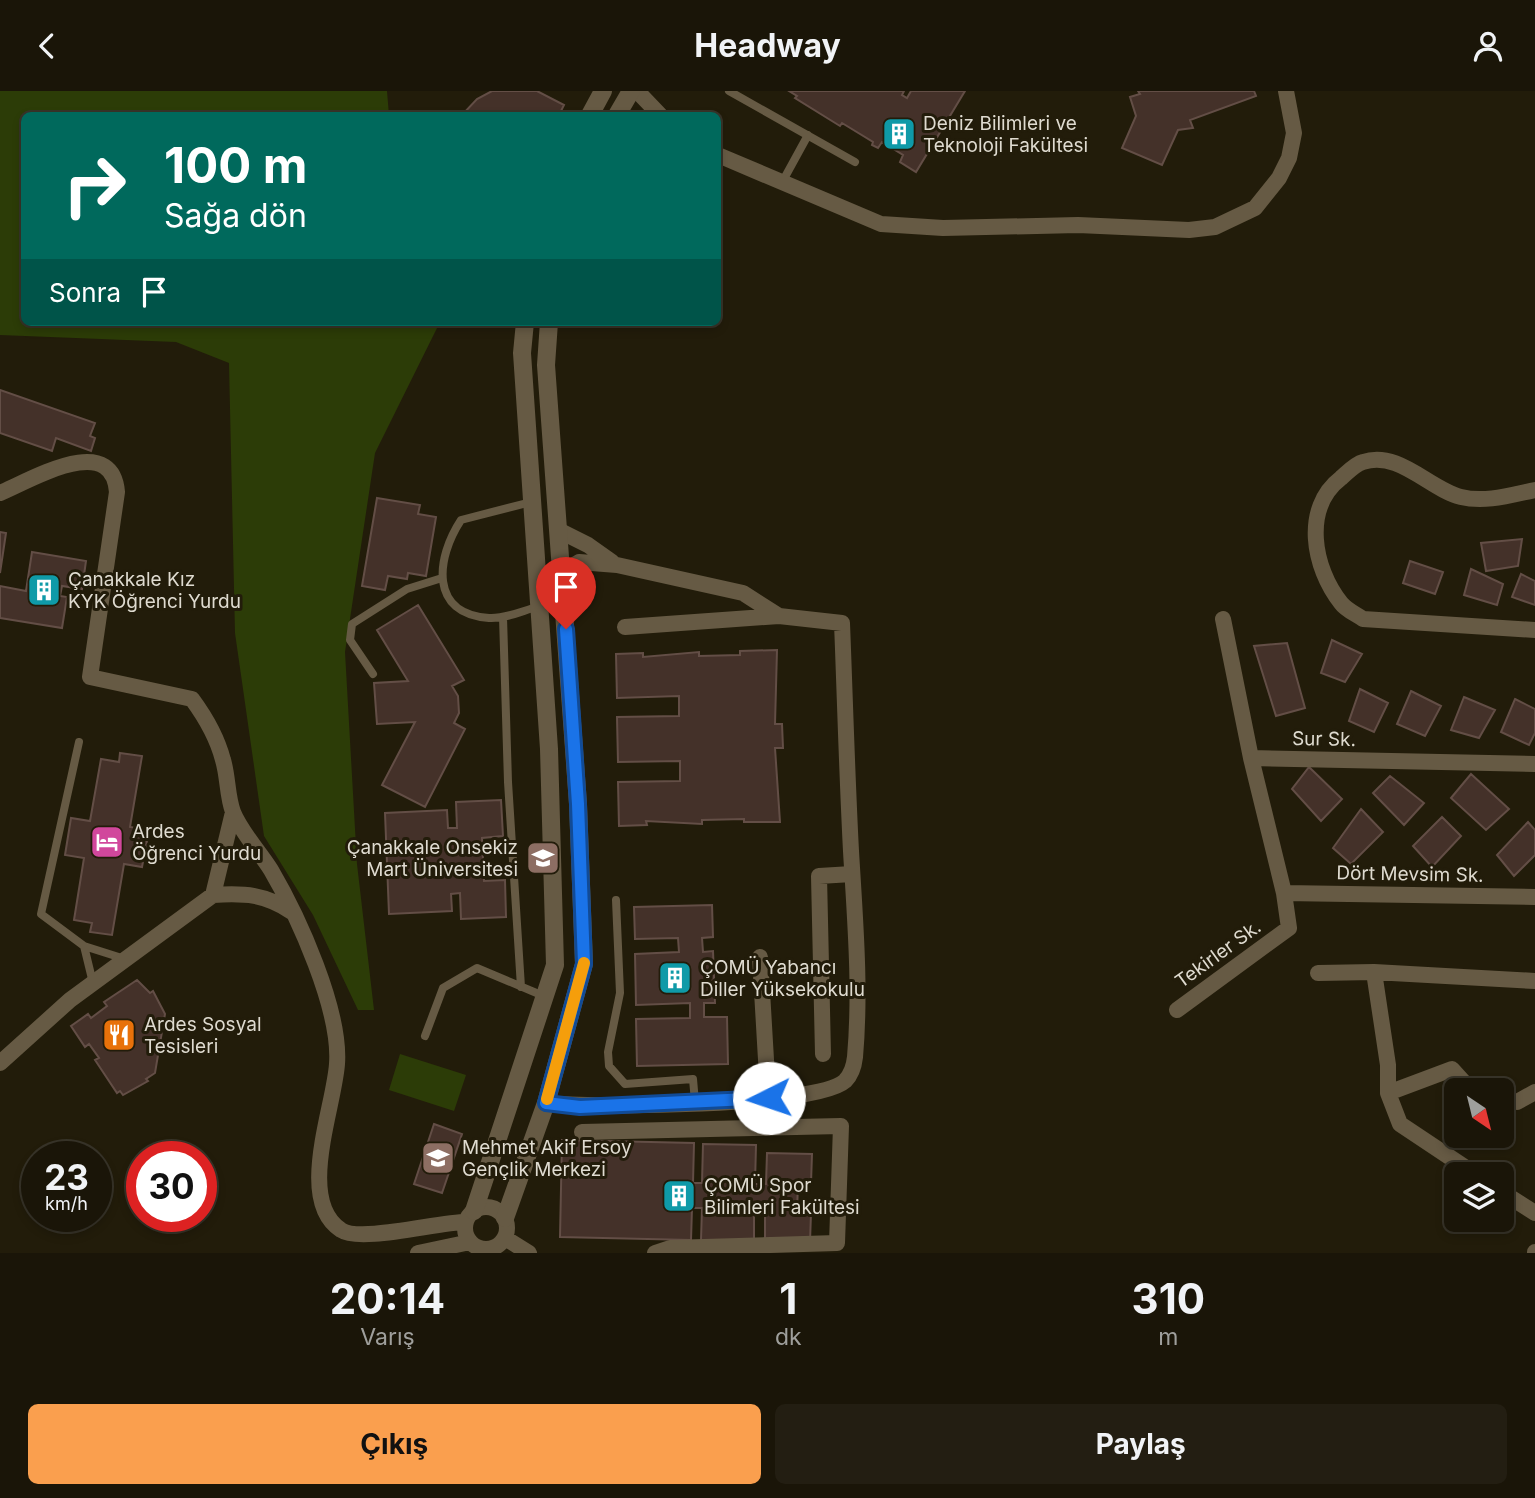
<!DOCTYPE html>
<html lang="tr">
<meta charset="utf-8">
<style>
body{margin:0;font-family:Inter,sans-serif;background:#231e12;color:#f1f3f6;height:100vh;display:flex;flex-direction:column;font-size:26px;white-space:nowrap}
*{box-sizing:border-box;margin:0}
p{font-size:23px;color:#9f9f9c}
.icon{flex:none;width:38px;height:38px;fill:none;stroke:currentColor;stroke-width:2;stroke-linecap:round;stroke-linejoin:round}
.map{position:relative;height:1162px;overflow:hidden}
.panel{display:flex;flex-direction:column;background:#1a1508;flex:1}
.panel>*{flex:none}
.banner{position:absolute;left:21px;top:21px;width:700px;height:214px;border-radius:10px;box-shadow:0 4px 10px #0003,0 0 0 2px #383429;background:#00695c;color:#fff;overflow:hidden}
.needle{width:46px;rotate:145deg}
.buttons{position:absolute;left:1444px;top:987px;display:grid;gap:14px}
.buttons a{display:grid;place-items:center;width:70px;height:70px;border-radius:10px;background:#1a1508;box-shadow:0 4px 10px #0003,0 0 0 2px #383429;font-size:35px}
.speed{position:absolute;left:21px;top:1050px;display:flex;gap:14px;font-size:35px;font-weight:700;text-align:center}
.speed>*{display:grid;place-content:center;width:91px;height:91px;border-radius:50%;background:#1a1508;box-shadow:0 4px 10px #0003,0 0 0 2px #383429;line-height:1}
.speed small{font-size:18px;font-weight:400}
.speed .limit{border:10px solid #d22;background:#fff;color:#111}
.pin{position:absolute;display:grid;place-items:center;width:60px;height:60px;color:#fff;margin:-72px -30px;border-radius:50% 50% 50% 0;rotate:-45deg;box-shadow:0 0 7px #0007}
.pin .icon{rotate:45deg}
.me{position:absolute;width:77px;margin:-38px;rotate:266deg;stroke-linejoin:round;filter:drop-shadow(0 0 5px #0008)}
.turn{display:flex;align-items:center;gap:24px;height:147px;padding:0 28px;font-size:32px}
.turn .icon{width:91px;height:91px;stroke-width:2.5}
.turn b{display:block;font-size:49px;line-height:60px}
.then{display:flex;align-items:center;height:66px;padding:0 28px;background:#0003;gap:14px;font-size:26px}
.eta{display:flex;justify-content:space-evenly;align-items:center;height:119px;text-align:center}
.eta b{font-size:42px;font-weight:700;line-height:49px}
.action{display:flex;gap:14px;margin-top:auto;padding:14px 28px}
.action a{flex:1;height:80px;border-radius:10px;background:#fa9f4e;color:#111;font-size:28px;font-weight:700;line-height:80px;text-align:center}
.action a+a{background:#231e12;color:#f1f3f6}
header{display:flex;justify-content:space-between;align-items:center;height:91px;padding:0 28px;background:#1a1508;font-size:32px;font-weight:700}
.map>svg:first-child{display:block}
.green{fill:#2c3c07}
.building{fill:#443129;stroke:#634e46;stroke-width:2}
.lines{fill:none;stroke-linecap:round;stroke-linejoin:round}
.service{stroke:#665a44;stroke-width:8}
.minor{stroke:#665a44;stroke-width:16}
.tertiary{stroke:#665a44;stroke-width:18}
.route-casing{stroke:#114b97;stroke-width:18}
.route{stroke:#1a73e8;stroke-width:12}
.slow{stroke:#f59e0b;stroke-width:12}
.labels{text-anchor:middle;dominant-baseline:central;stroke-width:6;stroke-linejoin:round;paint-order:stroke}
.poi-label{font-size:19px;fill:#dfdbd0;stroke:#221c0a;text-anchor:start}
.street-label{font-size:19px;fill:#dfdbd0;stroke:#221c0a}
</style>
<header><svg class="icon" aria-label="back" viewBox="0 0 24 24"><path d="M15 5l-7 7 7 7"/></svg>Headway<svg class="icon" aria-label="person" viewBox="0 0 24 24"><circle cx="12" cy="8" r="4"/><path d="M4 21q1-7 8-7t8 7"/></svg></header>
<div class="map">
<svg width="1535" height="1162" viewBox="0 0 1535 1162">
<rect width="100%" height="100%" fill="#221c0a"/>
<path class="green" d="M0,0H387L389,24H24V231H440L375,362L345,561L357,773L374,919H358L313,824L264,745L235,542L229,272L176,251L0,244Z
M400,963L466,984L454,1020L389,999Z"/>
<path class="building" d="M492,0H537L564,14L559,24H462L477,8Z
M789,0H904L902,4L907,7L911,0H965L916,81L900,71L903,64L882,51L878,57L872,54L873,51L842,32L840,35L795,7L797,5Z
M1138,0H1254L1256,5L1190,29L1193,37L1178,39L1162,74L1122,57L1136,25L1130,6L1140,3Z
M0,299L95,332L90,345L95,347L91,360L56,347L52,360L0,342Z
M377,407L420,414L418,423L436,426L426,485L408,482L407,488L388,485L385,499L362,495Z
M0,441L6,442L0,482Z
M1522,448L1518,475L1486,480L1481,452Z
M32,461L86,470L82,498L62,495L60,505L67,506L62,537L0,527V495L26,500Z
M1410,470L1443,481L1435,503L1403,492Z
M1471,478L1503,493L1497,514L1464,504Z
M1521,483L1535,490V514L1512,506Z
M418,514L464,589L452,595L458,605L459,622L454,632L465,638L425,716L382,694L415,631L377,633L374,592L408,590L377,539Z
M1332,549L1362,563L1345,591L1321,582Z
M1287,552L1305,617L1276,625L1254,555Z
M777,559L775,633H782L783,657H775L780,731H744V728L702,729V733L646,730L647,734L619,735L618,691L680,690V670L618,671L617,626L679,625V605L617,607L616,563L643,562V566L699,561V565L740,564V560Z
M1360,598L1388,612L1374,641L1349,630Z
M1411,600L1441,615L1425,645L1397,633Z
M1464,606L1495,619L1479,647L1451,639Z
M1515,608L1535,618V642L1529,654L1501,641Z
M120,662L142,665L130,736L149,739L142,776L124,773L112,844L90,841L92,832L74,829L84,767L65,764L71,727L90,730L101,668L119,671Z
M1309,676L1342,708L1321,730L1292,698Z
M1471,683L1509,718L1486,739L1451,707Z
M1390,685L1424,712L1404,734L1373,702Z
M501,709L503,745L482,747L484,790L505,789L506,826L461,828L460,802L451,803L452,820L389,823L385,722L447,719L448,737H457L456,711Z
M1361,718L1383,741L1351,773L1333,757Z
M1442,726L1461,745L1432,776L1413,755Z
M1528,731L1535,739V764L1514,785L1497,764Z
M712,814L713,846L702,847L703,861L713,860L715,912H704V926H727L728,973L637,975L636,928L690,927V912L636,914L635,863L679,861L678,847L635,848L634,816Z
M137,889L150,902L153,900L165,923L155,982L146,988L148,990L123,1004L120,1000L117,1002L95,969L99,967L89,953L85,956L71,935L88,923L91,927L107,915L104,911Z
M434,1033L462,1043L442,1102L414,1093Z
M562,1049L694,1052L693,1092H702L703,1053L756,1054L755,1093H766L767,1062L812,1063L811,1092L798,1091L797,1122H811L810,1151L765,1150V1119L754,1118V1150L701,1149L702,1117H692L691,1149L560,1146Z"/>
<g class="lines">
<path class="service" d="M729,0L855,71
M785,86L808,44
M531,411L461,429C436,467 429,523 489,527C505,528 522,520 537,516
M503,526L508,691L521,896
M373,583L350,549L352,533L407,498L442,487
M79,651L41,823L84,855L125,868
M616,809L620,902L608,961L609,975L625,993L693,988L695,1011
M84,855L93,892
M425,945L443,897L477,877L546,906"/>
<path class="minor" d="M637,0L660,24
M718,64L881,133L943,137L1078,134L1189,139L1215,136L1255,117L1279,87L1289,67L1294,42L1286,0
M1535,399C1511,404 1485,412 1461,406C1429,398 1399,359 1363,371C1355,373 1347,382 1341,387C1302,417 1313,477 1341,512C1346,519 1356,523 1363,528L1535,539
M0,402C31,389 112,340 117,401L90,586L192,608C206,627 217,646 223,669C228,685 227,705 233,721C241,741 259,760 271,779C298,825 341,919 337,973C334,1017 296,1110 341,1139C360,1152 438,1131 466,1131
M558,439L588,454L612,471
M625,536L779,525
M1251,667L1535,673
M1284,802L1535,806
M213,804L233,721
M760,866L770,1037
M1374,881L1535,890
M1318,882L1374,881L1388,974V1002L1400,1033L1475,1083
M1177,919L1289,837L1284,802L1251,667L1223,528
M823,963L819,785L852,783
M0,972L70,909L213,804C245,802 265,803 292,821
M1388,1002L1452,978L1471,999
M1502,1008L1517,1011L1535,1001
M546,1012C591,1017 817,1016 845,990C851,984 854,975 855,966C861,898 855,828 851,760C847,684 845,608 842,532L779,525L743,502L617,474L579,471L559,483
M582,1041L841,1035L837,1152L670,1157L655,1162
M1502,1101L1535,1122
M465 1137a21 21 0 1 1 42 0a21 21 0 1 1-42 0Z
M505,1147L529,1162
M418,1162L470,1151
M1535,1162V1161"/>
<path class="tertiary" d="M590,24L603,0
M617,24L631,0
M474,1120L555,874L549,658L522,262L525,231
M505,1127L546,1012L584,873L578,713L546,274L549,231"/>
</g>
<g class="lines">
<defs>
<path id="route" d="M566,538L578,713L584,873L546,1012L580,1016L769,1007"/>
</defs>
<use href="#route" class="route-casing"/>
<use href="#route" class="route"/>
<path class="slow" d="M547,1008L584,872"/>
</g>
<defs>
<symbol id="building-square" viewBox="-11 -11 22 22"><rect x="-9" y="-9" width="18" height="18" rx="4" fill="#0f9aa8" stroke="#221c0a"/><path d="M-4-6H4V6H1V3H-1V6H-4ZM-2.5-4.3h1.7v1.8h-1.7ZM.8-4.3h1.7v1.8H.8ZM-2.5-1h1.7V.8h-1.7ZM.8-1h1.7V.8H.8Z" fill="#fff"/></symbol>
<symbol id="hotel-square" viewBox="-11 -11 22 22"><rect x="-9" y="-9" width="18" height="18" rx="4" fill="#d1479c" stroke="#221c0a"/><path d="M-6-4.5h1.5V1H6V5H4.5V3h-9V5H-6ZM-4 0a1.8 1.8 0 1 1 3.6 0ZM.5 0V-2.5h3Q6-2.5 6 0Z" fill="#fff"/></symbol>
<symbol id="university-square" viewBox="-11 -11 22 22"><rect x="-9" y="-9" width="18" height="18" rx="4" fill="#8d6e63" stroke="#221c0a"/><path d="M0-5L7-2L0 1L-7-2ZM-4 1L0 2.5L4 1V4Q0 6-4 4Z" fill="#fff"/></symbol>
<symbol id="restaurant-square" viewBox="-11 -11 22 22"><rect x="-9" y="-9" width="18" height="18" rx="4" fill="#e8710a" stroke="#221c0a"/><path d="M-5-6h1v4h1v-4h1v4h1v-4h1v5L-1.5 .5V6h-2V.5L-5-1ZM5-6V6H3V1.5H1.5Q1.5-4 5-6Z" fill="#fff"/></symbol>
</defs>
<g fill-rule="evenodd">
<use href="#building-square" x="880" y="24" width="38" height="38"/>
<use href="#building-square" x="25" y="480" width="38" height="38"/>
<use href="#hotel-square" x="88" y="732" width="38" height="38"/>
<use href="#university-square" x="524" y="748" width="38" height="38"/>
<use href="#building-square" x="656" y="868" width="38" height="38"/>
<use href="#restaurant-square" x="100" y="925" width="38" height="38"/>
<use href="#university-square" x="419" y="1048" width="38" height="38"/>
<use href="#building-square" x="660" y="1086" width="38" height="38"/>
</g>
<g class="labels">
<g class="poi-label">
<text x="923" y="32">Deniz Bilimleri ve<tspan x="923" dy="22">Teknoloji Fakültesi</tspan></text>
<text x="68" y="488">Çanakkale Kız<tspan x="68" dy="22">KYK Öğrenci Yurdu</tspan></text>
<text x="132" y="740">Ardes<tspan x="132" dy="22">Öğrenci Yurdu</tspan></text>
<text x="518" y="756" text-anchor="end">Çanakkale Onsekiz<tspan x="518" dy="22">Mart Üniversitesi</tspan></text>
<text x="700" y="876">ÇOMÜ Yabancı<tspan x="700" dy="22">Diller Yüksekokulu</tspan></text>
<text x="144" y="933">Ardes Sosyal<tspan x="144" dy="22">Tesisleri</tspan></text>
<text x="462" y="1056">Mehmet Akif Ersoy<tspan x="462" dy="22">Gençlik Merkezi</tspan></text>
<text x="704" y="1094">ÇOMÜ Spor<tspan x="704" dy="22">Bilimleri Fakültesi</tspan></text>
</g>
<g class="street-label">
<text transform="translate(1324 648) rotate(1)">Sur Sk.</text>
<text transform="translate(1410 783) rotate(1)">Dört Mevsim Sk.</text>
<text transform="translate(1218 863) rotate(-36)">Tekirler Sk.</text>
</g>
</g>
</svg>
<div class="buttons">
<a><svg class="needle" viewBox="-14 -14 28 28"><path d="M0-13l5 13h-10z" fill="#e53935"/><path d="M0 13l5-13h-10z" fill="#9f9f9c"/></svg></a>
<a><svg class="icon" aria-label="layers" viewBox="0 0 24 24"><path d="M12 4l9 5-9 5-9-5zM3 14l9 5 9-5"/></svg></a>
</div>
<div class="speed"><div>23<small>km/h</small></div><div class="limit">30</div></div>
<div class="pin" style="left:566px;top:538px;background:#d93025"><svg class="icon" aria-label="arrive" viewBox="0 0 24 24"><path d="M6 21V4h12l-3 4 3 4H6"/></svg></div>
<svg class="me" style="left:769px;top:1007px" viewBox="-20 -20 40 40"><circle r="19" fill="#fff"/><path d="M0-13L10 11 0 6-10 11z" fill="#1a73e8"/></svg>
<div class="banner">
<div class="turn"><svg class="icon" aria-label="right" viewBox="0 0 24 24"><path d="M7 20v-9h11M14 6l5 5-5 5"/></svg><div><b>100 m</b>Sağa dön</div></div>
<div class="then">Sonra<svg class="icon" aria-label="arrive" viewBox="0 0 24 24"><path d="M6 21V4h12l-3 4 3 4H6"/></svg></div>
</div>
</div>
<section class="panel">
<div class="eta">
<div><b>20:14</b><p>Varış</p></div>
<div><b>1</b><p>dk</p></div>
<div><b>310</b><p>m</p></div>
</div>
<div class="action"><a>Çıkış</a><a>Paylaş</a></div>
</section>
